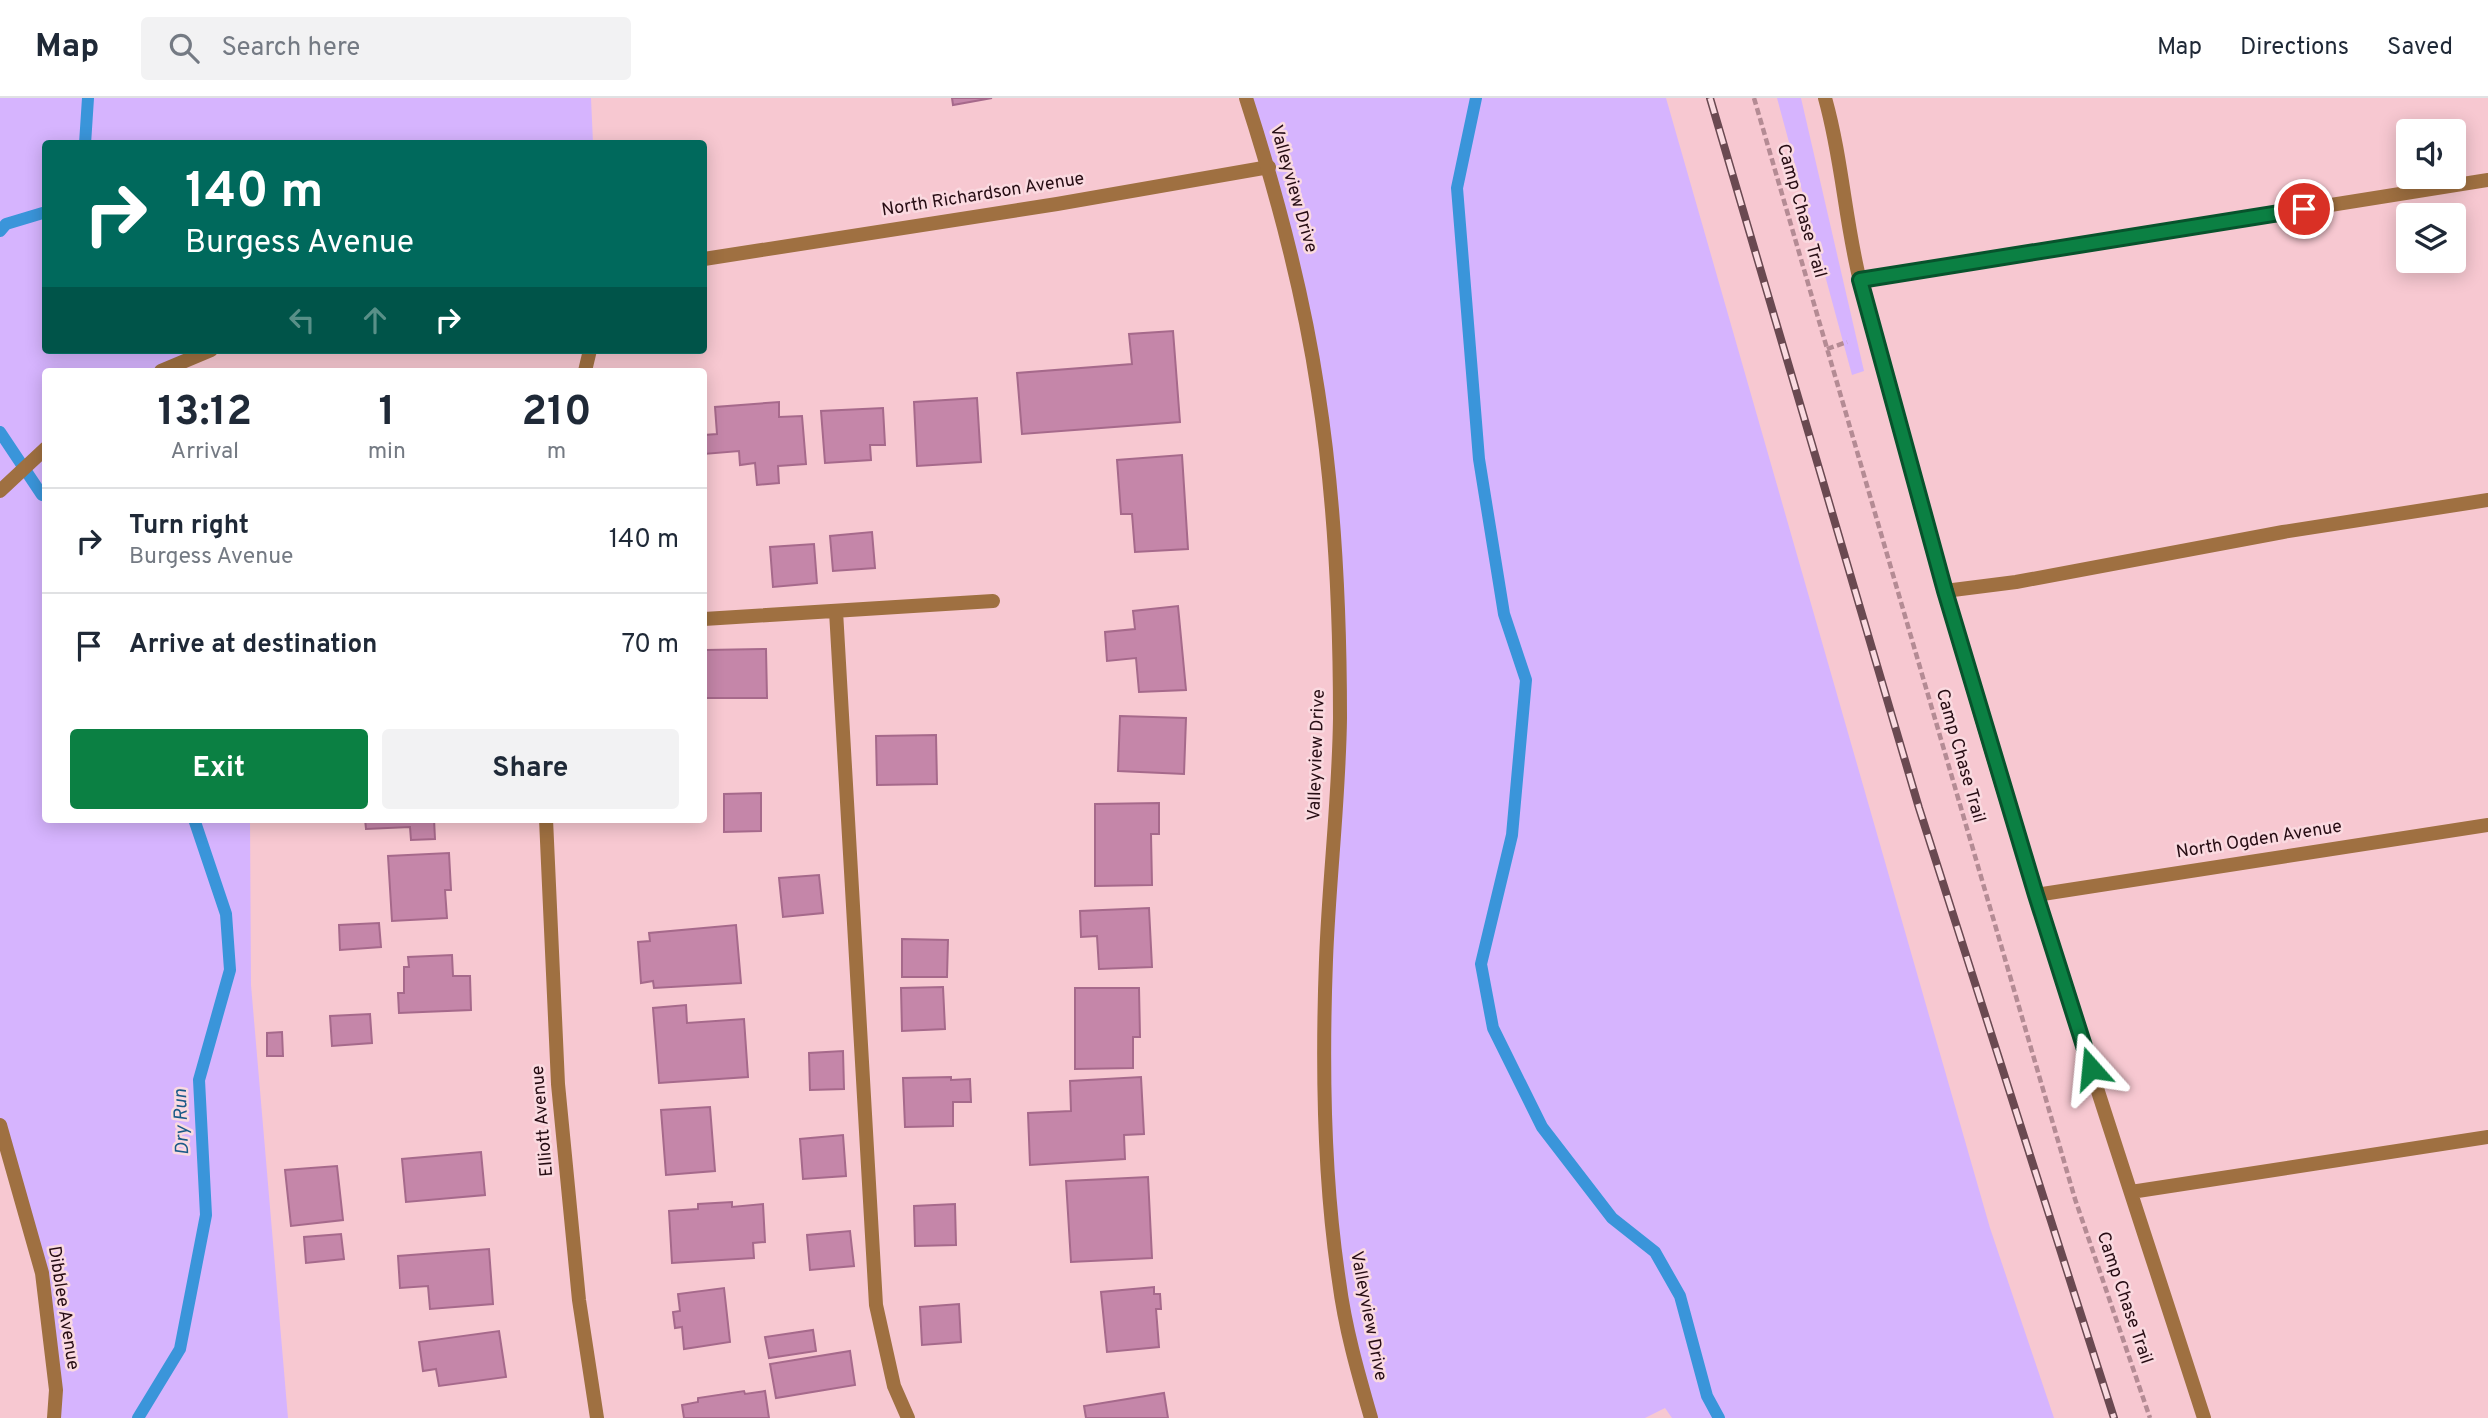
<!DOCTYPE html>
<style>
body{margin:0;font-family:Overpass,sans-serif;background:#f2f2f3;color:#1f2937;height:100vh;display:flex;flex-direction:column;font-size:26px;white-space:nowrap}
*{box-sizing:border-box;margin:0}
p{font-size:23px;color:#747a83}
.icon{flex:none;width:38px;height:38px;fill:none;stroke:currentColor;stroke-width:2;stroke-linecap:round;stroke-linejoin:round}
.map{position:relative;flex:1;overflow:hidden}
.panel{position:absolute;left:42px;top:270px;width:665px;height:455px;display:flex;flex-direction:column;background:#fff;border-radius:7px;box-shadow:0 4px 18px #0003}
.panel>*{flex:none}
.guide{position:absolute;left:42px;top:42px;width:665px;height:214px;border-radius:7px;box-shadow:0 4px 18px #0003;background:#00695c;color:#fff;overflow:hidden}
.tools{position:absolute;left:2396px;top:21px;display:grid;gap:14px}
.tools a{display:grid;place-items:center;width:70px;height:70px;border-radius:7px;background:#fff;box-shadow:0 4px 18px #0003;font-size:35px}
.pin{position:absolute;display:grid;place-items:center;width:60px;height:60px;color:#fff;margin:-30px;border:4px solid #fff;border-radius:50%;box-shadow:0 2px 7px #0007}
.me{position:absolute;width:77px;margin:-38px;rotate:342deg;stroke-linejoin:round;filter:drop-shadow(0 0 5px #0008)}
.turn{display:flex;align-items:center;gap:24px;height:147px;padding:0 28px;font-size:32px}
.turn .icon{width:91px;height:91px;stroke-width:2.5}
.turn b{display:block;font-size:49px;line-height:60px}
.lanes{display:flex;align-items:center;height:66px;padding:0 28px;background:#0003;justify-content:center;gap:35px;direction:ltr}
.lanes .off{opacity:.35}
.eta{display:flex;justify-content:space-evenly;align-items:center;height:119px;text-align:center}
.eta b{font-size:42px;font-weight:700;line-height:49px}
.primary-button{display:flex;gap:14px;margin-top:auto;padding:14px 28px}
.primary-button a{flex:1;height:80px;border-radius:7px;background:#0b8043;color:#fff;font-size:28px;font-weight:700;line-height:80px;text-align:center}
.primary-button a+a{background:#f2f2f3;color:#1f2937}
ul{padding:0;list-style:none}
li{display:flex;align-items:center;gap:21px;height:105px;padding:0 28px;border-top:2px solid #e0e1e3}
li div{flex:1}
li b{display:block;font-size:26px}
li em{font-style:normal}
header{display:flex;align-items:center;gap:42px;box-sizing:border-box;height:98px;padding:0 35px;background:#fff;border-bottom:2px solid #e0e1e3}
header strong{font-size:33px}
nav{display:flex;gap:38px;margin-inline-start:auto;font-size:24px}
.search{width:490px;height:63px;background:#f2f2f3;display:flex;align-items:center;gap:18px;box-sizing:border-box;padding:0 24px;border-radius:7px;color:#747a83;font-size:26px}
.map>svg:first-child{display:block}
.green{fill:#d6b4fe}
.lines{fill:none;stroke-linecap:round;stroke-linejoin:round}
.stream{stroke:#3a95da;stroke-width:12}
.building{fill:#c586a9;stroke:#a6698b;stroke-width:2}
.path{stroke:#b48b94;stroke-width:4.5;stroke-dasharray:7 3.5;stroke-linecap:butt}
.service{stroke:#9f7041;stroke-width:14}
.minor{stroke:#9f7041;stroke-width:14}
.tertiary{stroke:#9f7041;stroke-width:14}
.rail-casing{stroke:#6a4951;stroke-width:8}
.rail{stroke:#fadae0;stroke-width:5;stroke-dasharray:16;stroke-linecap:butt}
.route-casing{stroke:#07532c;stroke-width:18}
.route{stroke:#0b8043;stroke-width:12}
.labels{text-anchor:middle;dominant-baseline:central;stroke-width:5;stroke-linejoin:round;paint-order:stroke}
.street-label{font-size:18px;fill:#260c13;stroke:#fadae0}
.water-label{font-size:19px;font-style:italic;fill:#195987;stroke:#fadae0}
</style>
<header>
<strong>Map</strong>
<div class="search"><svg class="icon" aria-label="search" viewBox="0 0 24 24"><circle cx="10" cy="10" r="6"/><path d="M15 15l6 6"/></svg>Search here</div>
<nav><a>Map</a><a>Directions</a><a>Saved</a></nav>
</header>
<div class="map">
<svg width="2488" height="1320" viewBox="0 0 2488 1320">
<rect width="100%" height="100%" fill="#f7c8d1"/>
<path class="green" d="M0,0H591L593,45L46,46V252H211L161,273H46V721H250L251,887L288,1320H54L42,1175L0,1027Z
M1246,0H1666L1990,1130L2054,1320H1672L1665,1310L1645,1320H1371L1354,1260L1327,1053L1340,623L1318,291Z
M1777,0H1801L1864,273L1852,277Z"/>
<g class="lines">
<path class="stream" d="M1476,0L1457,90L1479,361L1504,516L1526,582L1512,737L1481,866L1493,930L1542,1029L1612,1120L1655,1154L1680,1198L1707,1298L1719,1320
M85,46L88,0
M0,133L6,126L46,114
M0,334L42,397L46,398
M138,1320L180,1251L206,1117L199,982L230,872L226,816L194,721"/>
</g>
<path class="building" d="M952,0H992L953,7Z
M1173,233L1180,324L1022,336L1017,275L1132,266L1129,236Z
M977,300L981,364L917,368L914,304Z
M779,304V319L802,318L806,366L778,368L779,385L757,387L755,365L740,367L739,353L704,356V337L717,336L715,309Z
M883,310L885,347H870L871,362L825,365L821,313Z
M1182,357L1188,451L1135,454L1132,416H1121L1117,362Z
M872,434L875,470L833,473L830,438Z
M814,446L817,485L773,489L770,449Z
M1178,508L1186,592L1139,594L1136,560L1107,563L1105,534L1135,531L1133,513Z
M766,551L767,600H704L706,552Z
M1120,618L1186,620L1184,676L1118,673Z
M936,637L937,686L877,687L876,638Z
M761,695V733L724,734V696Z
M1159,705V736H1151L1152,787L1095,788V706Z
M365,721H434L435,741L411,742L410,729L366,731Z
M449,755L451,792H445L447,820L392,823L388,758Z
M819,777L823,815L783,819L779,780Z
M1149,810L1152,869L1099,871L1097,838L1081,839L1080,813Z
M379,825L381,849L340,852L339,827Z
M736,827L741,885L654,890L653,883L641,885L638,844L650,843L649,835Z
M902,841L948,842L947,879H902Z
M452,857L453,878H470L471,912L399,915L398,895H404V869H409L408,859Z
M943,889L945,931L902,933L901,890Z
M1075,890H1139L1140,939H1133V970L1075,971Z
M686,907L687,925L744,921L748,979L659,985L653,910Z
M370,916L372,945L332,948L330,918Z
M282,934L283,958H267V935Z
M843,953L844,991L810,992L809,955Z
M951,979V982L970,981L971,1004H953V1028L905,1029L903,980Z
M1141,979L1144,1036L1124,1037L1125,1061L1030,1067L1028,1015L1071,1013L1070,983Z
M710,1009L715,1073L666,1077L661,1012Z
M843,1037L846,1078L803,1081L800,1041Z
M481,1054L485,1097L406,1104L402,1061Z
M337,1068L343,1122L291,1128L285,1072Z
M1148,1079L1152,1160L1071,1164L1066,1083Z
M732,1104V1109L763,1106L765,1144L753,1145L754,1160L672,1165L669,1113L698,1111V1106Z
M955,1106L956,1147L915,1148L914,1108Z
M850,1133L854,1168L810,1172L807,1137Z
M341,1136L344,1161L306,1165L304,1139Z
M489,1151L493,1206L430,1211L428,1188L400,1190L398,1158Z
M1154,1189V1196H1160L1161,1211H1156L1159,1249L1107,1254L1101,1194Z
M724,1190L730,1244L684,1251L682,1229L675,1230L673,1214L680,1213L678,1196Z
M959,1206L961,1244L922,1247L920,1209Z
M813,1232L816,1253L769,1260L765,1239Z
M499,1233L506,1279L439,1288L436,1271L423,1273L419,1244Z
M850,1253L855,1287L776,1300L770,1266Z
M744,1293L745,1296L765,1293L769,1320H684L682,1307L698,1304V1300Z
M1164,1295L1168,1320H1086L1084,1308Z"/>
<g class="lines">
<path class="path" d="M1754,0L2075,1101L2150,1320
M1827,251L1847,244"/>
<path class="service" d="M1825,0C1842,60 1845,123 1860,183C1886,286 1915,388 1944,490C2022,769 2115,1044 2204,1320
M1945,493L2016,484L2283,434L2488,402
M836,513L876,1207L894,1288L908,1320
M704,521L993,503
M2131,1094L2488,1039"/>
<path class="minor" d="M704,161L1057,106L1269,69
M1860,182L2488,82
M161,273L211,252
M585,273L590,252
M0,393L46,350
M546,721L558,986L579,1202L597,1320
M2036,797L2488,727
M0,1027L42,1175L56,1292L54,1320"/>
<path class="tertiary" d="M1246,0C1277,96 1303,193 1318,293C1335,401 1340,511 1340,620C1339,701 1329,781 1326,862C1322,968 1323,1077 1339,1183C1345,1230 1358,1275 1371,1320"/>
<defs>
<path id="rail" d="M1710,0L1919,710L2114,1320"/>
</defs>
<use href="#rail" class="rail-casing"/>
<use href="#rail" class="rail"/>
</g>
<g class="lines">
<defs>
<path id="route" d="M2091,970L2036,797L1945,493L1860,182L2304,111"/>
</defs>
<use href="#route" class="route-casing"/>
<use href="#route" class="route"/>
</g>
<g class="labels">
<g class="street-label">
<text transform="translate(1293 91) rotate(74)">Valleyview Drive</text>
<text transform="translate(983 97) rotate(-9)">North Richardson Avenue</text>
<text transform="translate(1801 113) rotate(74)">Camp Chase Trail</text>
<text transform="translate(1317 657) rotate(-88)">Valleyview Drive</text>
<text transform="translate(1960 658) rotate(74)">Camp Chase Trail</text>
<text transform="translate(2259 742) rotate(-9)">North Ogden Avenue</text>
<text transform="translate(543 1023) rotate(-95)">Elliott Avenue</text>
<text transform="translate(2124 1200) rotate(71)">Camp Chase Trail</text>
<text transform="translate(63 1210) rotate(81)">Dibblee Avenue</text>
<text transform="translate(1368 1218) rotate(79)">Valleyview Drive</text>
</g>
<g class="water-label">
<text transform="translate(182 1024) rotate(-92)">Dry Run</text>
</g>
</g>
</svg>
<div class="tools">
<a><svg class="icon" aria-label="sound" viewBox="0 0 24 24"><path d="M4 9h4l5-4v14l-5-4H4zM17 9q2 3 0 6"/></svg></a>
<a><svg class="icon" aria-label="layers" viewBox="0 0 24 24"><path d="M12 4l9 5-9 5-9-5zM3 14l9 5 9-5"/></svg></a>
</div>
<div class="pin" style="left:2304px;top:111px;background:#d93025"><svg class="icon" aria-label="arrive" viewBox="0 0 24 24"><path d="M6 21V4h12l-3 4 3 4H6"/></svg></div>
<svg class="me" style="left:2091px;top:970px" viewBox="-20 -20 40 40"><path d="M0-17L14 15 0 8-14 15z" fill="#0b8043" stroke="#fff" stroke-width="4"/></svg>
<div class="guide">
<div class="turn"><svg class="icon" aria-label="right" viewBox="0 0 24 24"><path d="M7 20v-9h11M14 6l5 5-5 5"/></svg><div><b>140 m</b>Burgess Avenue</div></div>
<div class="lanes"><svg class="icon off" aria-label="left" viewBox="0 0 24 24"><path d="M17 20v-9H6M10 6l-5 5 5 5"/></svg><svg class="icon off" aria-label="ahead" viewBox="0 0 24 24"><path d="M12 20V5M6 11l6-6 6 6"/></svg><svg class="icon" aria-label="right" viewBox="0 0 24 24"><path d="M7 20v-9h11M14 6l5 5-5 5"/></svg></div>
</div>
<section class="panel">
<div class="eta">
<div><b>13:12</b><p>Arrival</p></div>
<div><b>1</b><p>min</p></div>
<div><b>210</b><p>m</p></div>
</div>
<ul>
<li><svg class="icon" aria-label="right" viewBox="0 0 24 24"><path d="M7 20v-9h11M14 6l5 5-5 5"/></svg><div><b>Turn right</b><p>Burgess Avenue</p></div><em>140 m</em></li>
<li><svg class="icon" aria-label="arrive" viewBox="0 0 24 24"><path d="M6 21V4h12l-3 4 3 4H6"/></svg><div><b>Arrive at destination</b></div><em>70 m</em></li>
</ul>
<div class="primary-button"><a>Exit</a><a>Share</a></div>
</section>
</div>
